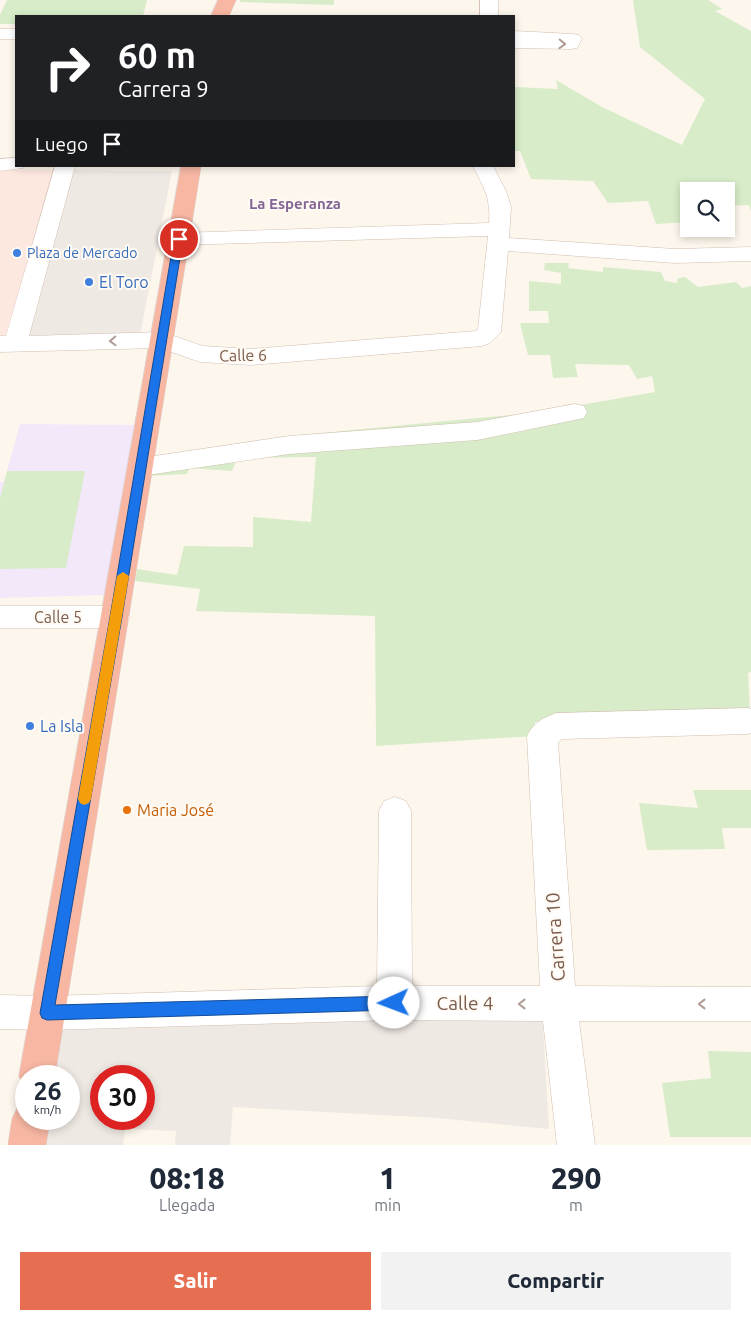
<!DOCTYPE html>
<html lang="es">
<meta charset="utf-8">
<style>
body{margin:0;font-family:Ubuntu,sans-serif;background:#f2f2f3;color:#1f2937;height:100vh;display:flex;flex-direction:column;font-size:19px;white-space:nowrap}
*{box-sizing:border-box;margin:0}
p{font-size:16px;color:#747a83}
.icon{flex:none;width:28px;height:28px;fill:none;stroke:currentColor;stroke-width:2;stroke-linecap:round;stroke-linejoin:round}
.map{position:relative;height:1145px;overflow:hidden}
.drawer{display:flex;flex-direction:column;background:#fff;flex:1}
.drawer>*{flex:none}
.top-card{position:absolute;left:15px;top:15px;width:500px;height:152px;border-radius:0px;box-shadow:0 2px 8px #0003;background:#202124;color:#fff;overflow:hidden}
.fabs{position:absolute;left:680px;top:182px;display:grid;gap:10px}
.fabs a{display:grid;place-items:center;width:55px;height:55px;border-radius:0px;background:#fff;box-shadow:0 2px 8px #0003;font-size:25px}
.speed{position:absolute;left:15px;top:1065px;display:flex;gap:10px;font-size:25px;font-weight:700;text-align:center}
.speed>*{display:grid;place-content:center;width:65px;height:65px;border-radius:50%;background:#fff;box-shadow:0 2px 8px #0003;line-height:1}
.speed small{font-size:12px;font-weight:400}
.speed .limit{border:8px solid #d22;background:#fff;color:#111}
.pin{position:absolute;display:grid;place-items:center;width:42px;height:42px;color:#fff;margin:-21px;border:2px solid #fff;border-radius:50%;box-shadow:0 1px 5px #0007}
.me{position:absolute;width:55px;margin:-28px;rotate:268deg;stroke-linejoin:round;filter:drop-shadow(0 0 4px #0008)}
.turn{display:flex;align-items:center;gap:18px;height:105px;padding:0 20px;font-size:22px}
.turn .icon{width:65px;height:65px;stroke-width:2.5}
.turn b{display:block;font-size:35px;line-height:42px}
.then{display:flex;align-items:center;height:48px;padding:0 20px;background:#0003;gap:10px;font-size:19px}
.eta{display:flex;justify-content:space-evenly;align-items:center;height:85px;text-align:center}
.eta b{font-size:30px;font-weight:800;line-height:35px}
.action{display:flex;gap:10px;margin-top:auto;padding:10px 20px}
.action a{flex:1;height:58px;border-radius:0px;background:#e76f51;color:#fff;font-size:20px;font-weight:800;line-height:58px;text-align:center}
.action a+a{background:#f2f2f3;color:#1f2937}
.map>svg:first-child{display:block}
.commercial{fill:#fde8e0}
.industrial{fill:#efe9e4;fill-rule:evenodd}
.education{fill:#f3e8fa}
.green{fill:#d8ecc9}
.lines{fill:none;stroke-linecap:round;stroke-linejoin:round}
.minor-casing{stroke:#d1beb0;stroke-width:1}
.highway-casing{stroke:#dad1cd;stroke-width:1}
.minor{fill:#fff;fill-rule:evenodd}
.highway{fill:#f7b7a3;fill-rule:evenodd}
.oneway{stroke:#af9d94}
.route{fill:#1a73e8;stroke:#114b97}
.slow{fill:#f59e0b}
.shop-dot{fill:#3f7fe0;stroke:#fffaf3;stroke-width:2}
.food-dot{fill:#e8710a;stroke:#fffaf3;stroke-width:2}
.labels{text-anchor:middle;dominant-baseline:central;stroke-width:4;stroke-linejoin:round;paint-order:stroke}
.far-shop-label{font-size:14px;fill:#366cbe;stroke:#fffaf3;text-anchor:start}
.far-neighbourhood-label{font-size:15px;font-weight:bold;fill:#846695;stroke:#fffaf3}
.shop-label{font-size:16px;fill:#366cbe;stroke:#fffaf3;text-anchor:start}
.street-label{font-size:16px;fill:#7a5c4d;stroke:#fffaf3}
.food-label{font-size:16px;fill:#c56008;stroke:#fffaf3;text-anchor:start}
.near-street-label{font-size:19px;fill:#7a5c4d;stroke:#fffaf3}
</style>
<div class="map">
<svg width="751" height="1145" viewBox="0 0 751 1145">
<rect width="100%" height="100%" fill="#fdf6ec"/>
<path class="commercial" d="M0,170H59L10,335H0Z"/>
<path class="industrial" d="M59,170L172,171L140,335H10Z
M542,1010L549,1129L438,1118L233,1107L230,1145H175L176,1131L125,1129L123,1145H41L45,1119H69V1076H52L60,1029ZM101,1076H144V1119H101Z"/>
<path class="education" d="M20,424L139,425L105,595L0,598V482H4Z"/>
<path class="green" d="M7,0H147L143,16H16V24H0V15Z
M240,0H334V5L240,2Z
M633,0H708L722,9L715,11L751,31V211L749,205L726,206V191H689V222L656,224L648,201L608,203L593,181L531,179L520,151H514V87L558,89L556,80L602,107L682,145L705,99L640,47Z
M545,263H569L568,268L603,272V267L661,272L665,281L677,283L678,278L685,277L698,287L736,282L742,288L751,286V672L748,673L750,714L535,722V736L376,746L375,616L196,611L200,589L135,581L137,569L177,575L184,546L253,547V517L311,522L316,457L237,458L232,471L189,468L187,474L149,476V460L224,451L228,445L280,443L279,437L541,412L655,392L652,376L637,379L629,365L575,364L578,377L553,378L550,355H528L520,323H549L548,311H529V281L561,284V273L544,270Z
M7,471H85L66,568L0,569V498Z
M693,790H751V828H722L725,849L647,850L639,803L698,808Z
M708,1051L751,1052V1137H670L662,1083L711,1078Z"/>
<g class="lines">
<defs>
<path id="minor" d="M480,0H498V16H480Z
M0,29H16V39H0Z
M514,31L573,34L579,35L582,39L577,48L571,49L514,48Z
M16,158V166H25L23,168L0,171V159Z
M55,166H75L29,336L162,332L203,346L251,349L476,331L478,329L488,236L179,245L171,244L168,239L171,234L179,233L489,223C491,198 484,188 473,166H493L506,191L511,207L509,238L675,249L751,247V261L675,263L508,251L501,332L490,343L482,346L251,365L200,362L160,348L0,352V336H6Z
M575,404L584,406L587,412L584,418L477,440L289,454L141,476L132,473L128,467L132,461L141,458L289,436L477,422Z
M0,606H116L126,609L130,617L126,625L116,628H0Z
M748,708L751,709V733L748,734L562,739L558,742L575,986L751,987V1021H579L595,1145H557L543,1021L394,1020L47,1030L0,1029V995L47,996L377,986L379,811L384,801L395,797L406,801L411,811L412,986H540L527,736C533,723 543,718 556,713Z"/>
<path id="highway" d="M218,0H236L229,16H211Z
M181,166H201L55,1076H26V1090L19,1076Z
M26,1102V1119H50L46,1145H8L12,1119L18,1106Z"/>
</defs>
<use href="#minor" class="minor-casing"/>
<use href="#highway" class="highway-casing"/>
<use href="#minor" class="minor"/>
<use href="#highway" class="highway"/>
</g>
<defs><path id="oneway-chevron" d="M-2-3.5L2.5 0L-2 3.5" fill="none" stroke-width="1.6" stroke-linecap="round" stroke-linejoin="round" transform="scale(1.25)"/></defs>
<g class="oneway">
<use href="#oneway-chevron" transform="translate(562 44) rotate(2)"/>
<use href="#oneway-chevron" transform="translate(113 341) rotate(178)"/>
<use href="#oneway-chevron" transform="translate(522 1004) rotate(-180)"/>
<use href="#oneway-chevron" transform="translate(702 1004) rotate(-180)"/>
</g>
<path class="route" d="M179,236L183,239L122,617L55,1005L394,996L399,998L401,1003L399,1008L394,1010L47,1020L42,1018L40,1013L110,617L174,239Z"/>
<path class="slow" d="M123,572L129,576L91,799L89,803L84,805L80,803L78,799L117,576Z"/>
<g class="shop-dot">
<circle cx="17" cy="253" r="5"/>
<circle cx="89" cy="282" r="5"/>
<circle cx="30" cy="726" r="5"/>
</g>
<circle class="food-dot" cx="127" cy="810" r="5"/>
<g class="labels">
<g class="far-shop-label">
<text x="27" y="253">Plaza de Mercado</text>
</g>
<g class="far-neighbourhood-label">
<text x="295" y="203">La Esperanza</text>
</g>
<g class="shop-label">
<text x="99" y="282">El Toro</text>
<text x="40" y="726">La Isla</text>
</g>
<g class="street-label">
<text transform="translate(243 355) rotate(-1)">Calle 6</text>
<text x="58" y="617">Calle 5</text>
</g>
<g class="food-label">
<text x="137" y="810">Maria José</text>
</g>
<g class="near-street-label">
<text transform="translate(555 937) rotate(-94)">Carrera 10</text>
<text x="465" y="1003">Calle 4</text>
</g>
</g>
</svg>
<div class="fabs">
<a><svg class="icon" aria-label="search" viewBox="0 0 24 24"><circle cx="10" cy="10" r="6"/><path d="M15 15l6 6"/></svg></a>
</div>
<div class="speed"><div>26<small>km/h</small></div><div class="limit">30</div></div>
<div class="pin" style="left:179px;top:239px;background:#d93025"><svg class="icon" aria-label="arrive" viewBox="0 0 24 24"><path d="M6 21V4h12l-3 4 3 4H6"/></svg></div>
<svg class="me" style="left:394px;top:1003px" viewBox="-20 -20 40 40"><circle r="19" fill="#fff"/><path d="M0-13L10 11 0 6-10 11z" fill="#1a73e8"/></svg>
<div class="top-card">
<div class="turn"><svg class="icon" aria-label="right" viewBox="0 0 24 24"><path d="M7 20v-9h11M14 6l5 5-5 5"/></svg><div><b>60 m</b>Carrera 9</div></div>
<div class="then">Luego<svg class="icon" aria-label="arrive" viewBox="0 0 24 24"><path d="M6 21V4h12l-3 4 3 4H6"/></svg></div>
</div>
</div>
<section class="drawer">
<div class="eta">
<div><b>08:18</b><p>Llegada</p></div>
<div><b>1</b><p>min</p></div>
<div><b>290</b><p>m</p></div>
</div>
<div class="action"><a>Salir</a><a>Compartir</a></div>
</section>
